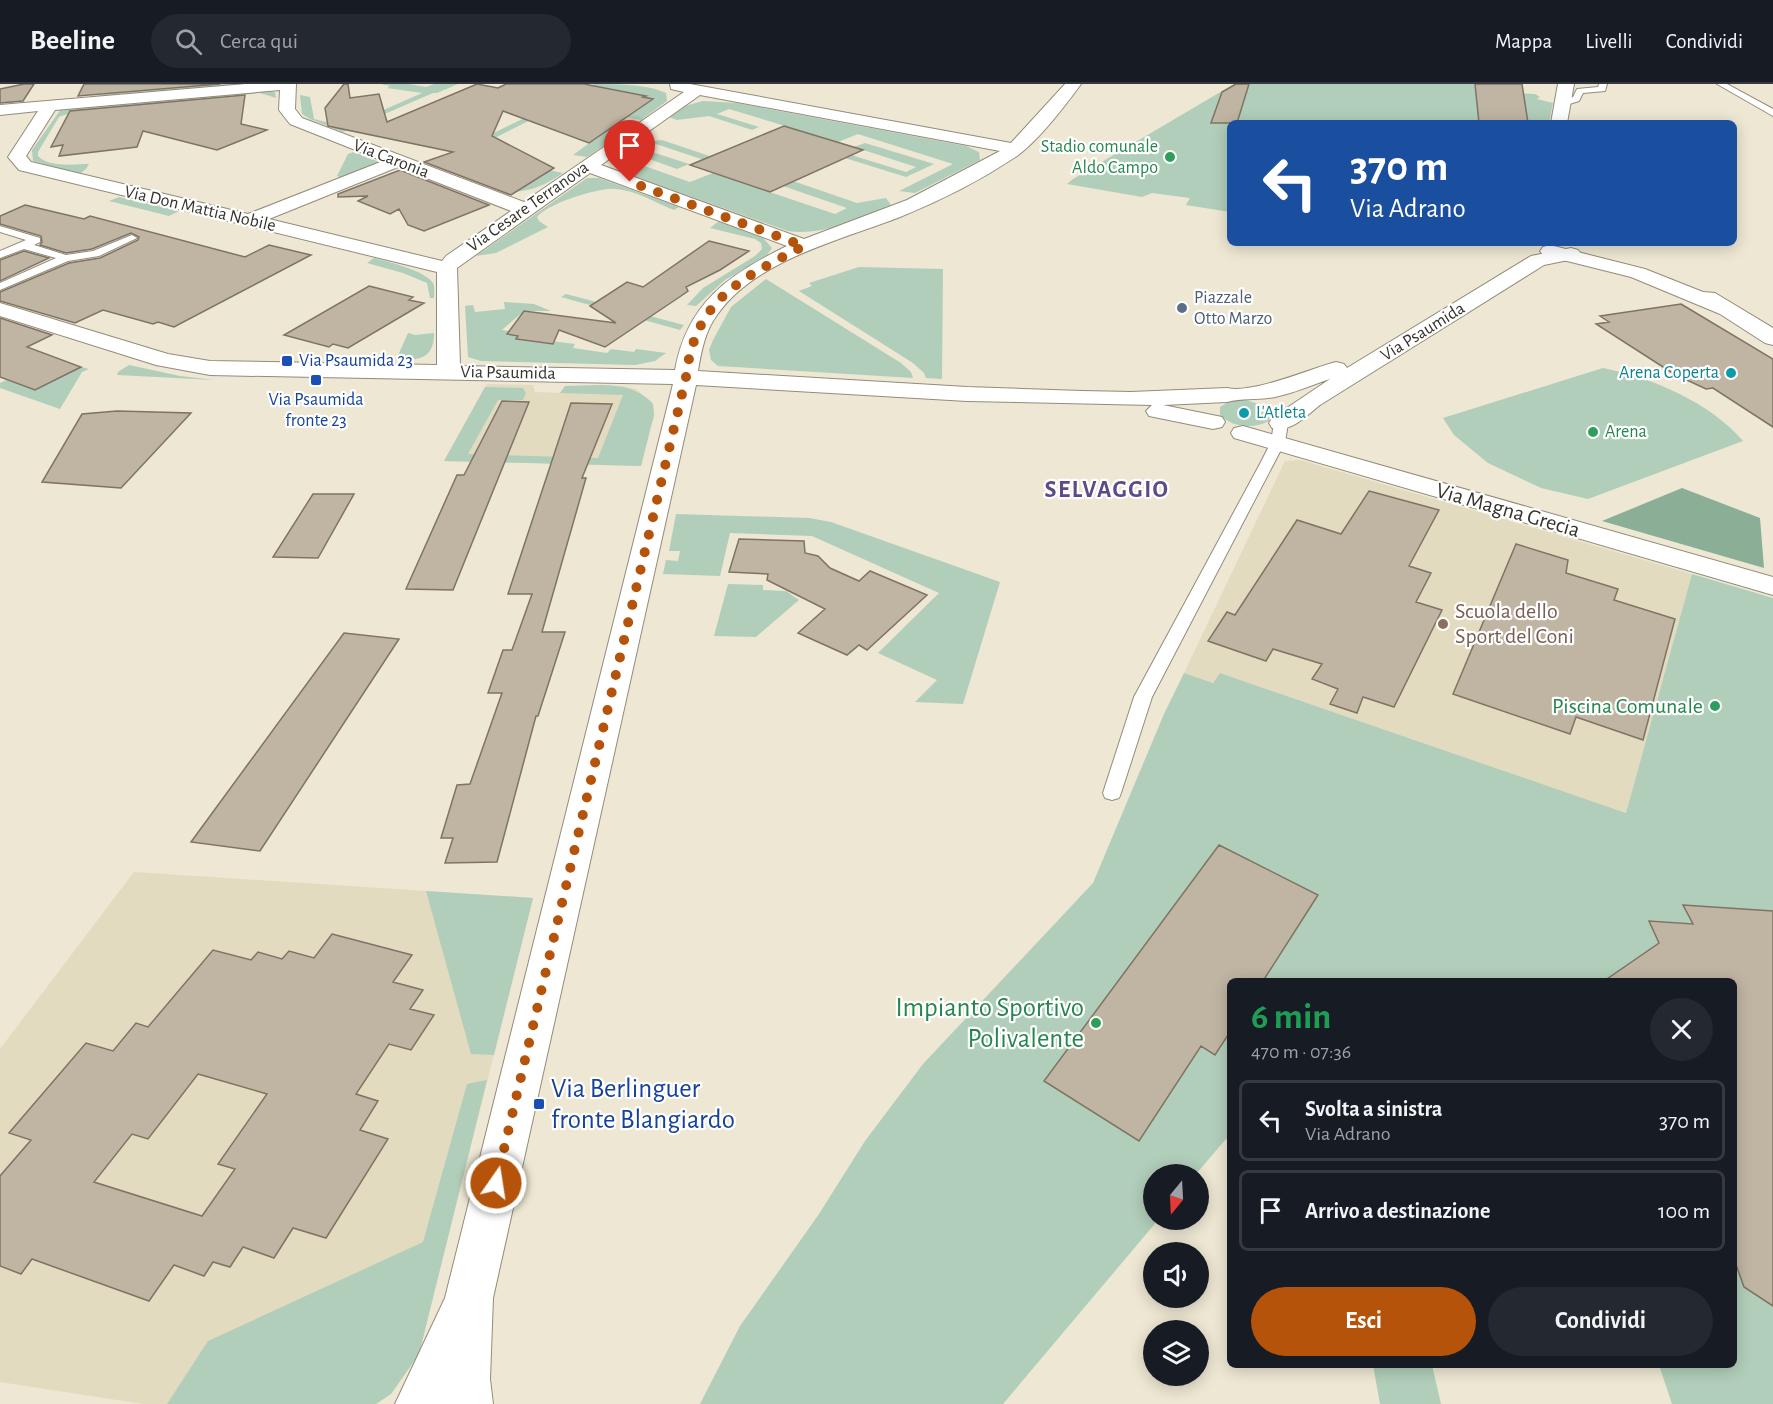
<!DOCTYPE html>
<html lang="it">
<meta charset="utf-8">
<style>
body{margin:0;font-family:"Alegreya Sans",sans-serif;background:#242831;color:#f1f3f6;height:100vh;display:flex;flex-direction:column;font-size:22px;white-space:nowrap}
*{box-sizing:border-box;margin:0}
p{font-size:20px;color:#9ea1a6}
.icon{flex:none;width:33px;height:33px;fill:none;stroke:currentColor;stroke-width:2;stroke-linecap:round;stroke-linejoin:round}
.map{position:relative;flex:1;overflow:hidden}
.sheet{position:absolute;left:1227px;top:894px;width:510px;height:390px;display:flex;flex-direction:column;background:#171b24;border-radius:9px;box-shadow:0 3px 15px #0003}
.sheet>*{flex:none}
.banner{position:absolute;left:1227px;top:36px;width:510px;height:126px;border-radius:9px;box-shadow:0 3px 15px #0003;background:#1a4fa0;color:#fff;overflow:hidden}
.needle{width:39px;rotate:198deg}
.controls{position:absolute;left:1143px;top:1080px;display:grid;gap:12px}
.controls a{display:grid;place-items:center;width:66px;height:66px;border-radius:50%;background:#171b24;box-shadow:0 3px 15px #0003;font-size:30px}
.pin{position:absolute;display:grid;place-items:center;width:51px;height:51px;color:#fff;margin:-62px -26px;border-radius:50% 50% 50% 0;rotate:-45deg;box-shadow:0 0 6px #0007}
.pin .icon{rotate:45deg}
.me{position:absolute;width:66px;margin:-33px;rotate:13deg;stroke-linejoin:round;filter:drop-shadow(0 0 4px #0008)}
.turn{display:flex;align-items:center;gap:21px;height:126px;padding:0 24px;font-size:27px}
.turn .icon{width:78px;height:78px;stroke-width:2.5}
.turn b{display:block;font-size:42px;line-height:51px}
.round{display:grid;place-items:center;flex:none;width:63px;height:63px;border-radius:32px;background:#242831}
.head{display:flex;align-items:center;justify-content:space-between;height:102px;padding:0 24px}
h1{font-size:36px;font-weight:700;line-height:45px;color:#1e9e55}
.cta{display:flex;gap:12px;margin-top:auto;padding:12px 24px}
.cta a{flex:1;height:69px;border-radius:36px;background:#b45309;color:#fff;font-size:24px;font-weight:700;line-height:69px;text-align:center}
.cta a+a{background:#242831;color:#f1f3f6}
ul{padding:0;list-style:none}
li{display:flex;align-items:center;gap:18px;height:81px;margin:0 12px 9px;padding:0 12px;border:3px solid #363941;border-radius:9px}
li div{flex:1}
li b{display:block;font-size:22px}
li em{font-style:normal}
header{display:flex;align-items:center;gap:36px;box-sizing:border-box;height:84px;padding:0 30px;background:#171b24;border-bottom:2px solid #363941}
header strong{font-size:28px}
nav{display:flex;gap:33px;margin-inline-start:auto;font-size:21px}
.search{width:420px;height:54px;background:#242831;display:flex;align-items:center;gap:15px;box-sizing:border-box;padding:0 21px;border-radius:33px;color:#9ea1a6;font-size:22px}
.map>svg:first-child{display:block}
.built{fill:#e3dbbf}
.green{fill:#b1ceba}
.forest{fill:#8aaf96}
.building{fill:#c0b4a3;stroke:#7f7464;stroke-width:1.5;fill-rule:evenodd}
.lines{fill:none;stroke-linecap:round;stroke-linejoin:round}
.lane-casing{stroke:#928c7a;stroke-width:2}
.street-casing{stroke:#928c7a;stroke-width:2}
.secondary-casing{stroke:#928c7a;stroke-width:2}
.lane{fill:#fff;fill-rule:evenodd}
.street{fill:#fff;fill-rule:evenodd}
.secondary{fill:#fff;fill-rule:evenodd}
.route{stroke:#b45309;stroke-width:10;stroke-dasharray:0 18}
.leisure-dot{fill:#2e9e5b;stroke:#fff;stroke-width:2}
.service-dot{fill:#5c6f8a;stroke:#fff;stroke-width:2}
.transit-dot{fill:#1a4fb4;stroke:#fff;stroke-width:2}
.culture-dot{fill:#0f9aa8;stroke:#fff;stroke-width:2}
.education-dot{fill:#8d6e63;stroke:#fff;stroke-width:2}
.labels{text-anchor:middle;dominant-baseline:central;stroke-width:4.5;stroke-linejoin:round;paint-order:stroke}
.far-leisure-label{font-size:18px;fill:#27864d;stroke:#fff;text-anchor:end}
.far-street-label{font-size:18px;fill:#35332b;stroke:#fff}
.far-service-label{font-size:18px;fill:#4e5e75;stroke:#fff;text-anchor:start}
.far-transit-label{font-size:18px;fill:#164399;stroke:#fff;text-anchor:start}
.far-culture-label{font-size:18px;fill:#0d838f;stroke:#fff;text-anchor:end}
.street-label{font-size:22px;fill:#35332b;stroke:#fff}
.education-label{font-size:22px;fill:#785e54;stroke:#fff;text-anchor:start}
.leisure-label{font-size:22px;fill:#27864d;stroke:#fff;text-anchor:end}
.far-district-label{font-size:24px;font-weight:bold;letter-spacing:1.5px;fill:#5d4a88;stroke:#fff}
.near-leisure-label{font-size:27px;fill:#27864d;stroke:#fff;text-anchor:end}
.near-transit-label{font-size:27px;fill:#164399;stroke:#fff;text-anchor:start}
</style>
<header>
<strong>Beeline</strong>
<div class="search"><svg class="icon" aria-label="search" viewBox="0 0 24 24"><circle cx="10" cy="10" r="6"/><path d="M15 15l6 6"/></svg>Cerca qui</div>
<nav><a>Mappa</a><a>Livelli</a><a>Condividi</a></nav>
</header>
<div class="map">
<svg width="1773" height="1320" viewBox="0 0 1773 1320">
<rect width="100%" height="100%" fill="#ede7d3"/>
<path class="built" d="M487,300L533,301L535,308L560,309L565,302H623L636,305L653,320L654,331L641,382L444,377Z
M1300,376L1692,490L1626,729L1220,589L1213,599L1184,589L1285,377Z
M134,788L533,814L419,1270L391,1310L376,1320H143L0,1298V965Z"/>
<path class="green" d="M151,0H262L77,16Z
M381,0H409L426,3L434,0H458L437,9H433L343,48L310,35L302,30L300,11L310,13L314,35L345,43L422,9L387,4L390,2Z
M594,0C616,0 647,0 666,9L667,17L641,36L621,32L645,11L607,4L586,8L465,69L457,67Z
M1234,0H1491L1509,9L1535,10L1540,13L1537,15L1553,19L1549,39H1230V128L1186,121L1190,114L1152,109L1142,113L1067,100L1073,95Z
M266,7L275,8L276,14L260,9L73,28L59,33L38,68V72C50,84 74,80 89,80L86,85L79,90L33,77L32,66L61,25Z
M703,17L737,19L966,62L979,68L980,76L915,109L899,107L953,80L858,50L838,58L729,25L717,30L759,43L752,46L709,32L677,36L669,33L685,22Z
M602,37L634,41L587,73L573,71L602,50Z
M787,51L906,88L916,83L854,63L865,59L934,80L906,93L781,54Z
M662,56L760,89L767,97L656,60L643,65L689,80L677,85L638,71L637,66L654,57Z
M354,68L379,78L342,94L337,92L348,70Z
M620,68L630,77L690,98L713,89L835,130L847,124L783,102L793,97L857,119L886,114L891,121C858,135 824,152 788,147L628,90L621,86L615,74Z
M498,76L563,89C529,112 510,112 473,97C489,90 516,95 532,98L543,92L489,80Z
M587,94H599L679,123L674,126C656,119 635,106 616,105C599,103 547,120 537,133L539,137L548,143L496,169L476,172Z
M119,113L179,127L169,132L109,117Z
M719,137L763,154L772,164L767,171L725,196L696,222L687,221L703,204L755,172L762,165L761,159L755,155L710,144Z
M374,174C389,178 424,186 433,199C435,203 434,210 434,214H430L427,199L403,189L367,179Z
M859,183L943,185L942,295L926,294L924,289L913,279L799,207L812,202L809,199Z
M766,195L901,279L911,288L913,294L718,282L711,276L709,266L713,256L731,223Z
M566,210L684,241L680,246L561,213Z
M504,218L534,220L551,227H524L502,246L509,247L508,251L518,252L517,255L532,257L535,255L575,260L573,264L607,269L611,265L634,268L636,265L666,269L655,277L635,281L481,277L468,273L465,222L473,221L475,228L505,225Z
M408,249L415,251L434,249C434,276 418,276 396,276Z
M129,281L180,292L215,296L117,291L118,288Z
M81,283L89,285L82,288L60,325L0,304V299L7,296L35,306Z
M1603,284C1651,293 1711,319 1743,357L1588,415L1541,404L1488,379L1454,351L1443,334Z
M565,302C596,302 631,295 653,320L654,331L641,382L444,377L485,303L523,304L526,309L523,316H498L468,370L598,374L623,311L560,309Z
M1246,316L1261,321L1269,328V337C1254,345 1233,344 1220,331V323L1230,317Z
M676,430L809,434L831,438L1000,498L963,620L915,618L937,596L878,569L939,509L812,452L730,449L720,492L663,490L666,476L678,477L680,467H669Z
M1692,490L1773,514V1320H1672L1659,1281H1734V897H1230V1058L1226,1055L1196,1090H1154V1136H1158L1003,1320H700L740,1242L819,1130L865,1057L923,980L1093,799L1164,630L1184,589L1213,599L1220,589L1626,729Z
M728,500L763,501V506L786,507L799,516L756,553L714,552Z
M426,807L533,814L494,971L471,970Z
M487,996L419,1270L391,1310L376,1320H167L208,1257L423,1158L467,1000Z
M1373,1281H1432L1441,1320H1380Z"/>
<path class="forest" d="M1682,404L1760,434L1764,484L1602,437Z"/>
<path class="building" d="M24,0H34L23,17L0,19V5Z
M84,0H220L78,12Z
M344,0H348L350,14L379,10L387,38L477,0L498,4L506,0H584L646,12L643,13L653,15L589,59L503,27L492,52L554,84L511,111L424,78L453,68L328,42L325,24Z
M1236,0H1249L1237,39H1211L1222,8Z
M1475,0H1522L1528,39H1479Z
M245,11L241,40L267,46L217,66L143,47L137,63L59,72L63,61L51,63L70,27Z
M784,42L863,66L770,108L690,81Z
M400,86L489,121L424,147L408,141L399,125L390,130L358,117L368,112L338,113V110Z
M25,121L84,135L90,132L245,173L269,161L311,171L174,243L158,238L153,240L103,226L75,239L0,217V208L69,179L100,174L138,156L139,153L131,149L92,165L66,169L40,161L42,158L41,152L0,140V132Z
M709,157L749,167L720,186L686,203L688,207L681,212L605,263L559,246L553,260L516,255L518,252L507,250L524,227L616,239L590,222L627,198L643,203Z
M24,167L49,174L0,197V176Z
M369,202L413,213L409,216L424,219L348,264L333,260L329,263L284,251Z
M1681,220L1773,275V343L1713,304L1706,305L1674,290L1596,240L1609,238L1600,232Z
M0,234L52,251L27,263L81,283L35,306L0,293Z
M502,317L529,318L453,506L406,505L457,391H464Z
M571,319L612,320L582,394H586L542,548H565L538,632H536L497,778L445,779L453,754H441L457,701L470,700L502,609H488L503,566H512L532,510H508Z
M117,327L191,329L121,404L42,398L82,330Z
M1369,407L1439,426L1409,482L1431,489L1416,518L1442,526L1394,623L1363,613L1357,629L1330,620L1338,605L1312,595L1322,580L1273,565L1266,577L1208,557L1227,528L1235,531L1297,436L1341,450Z
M313,410H354L318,474L273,473Z
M739,455L804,457L805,469L818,472L830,484L859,497L870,487L927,511L867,566L859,561L847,571L798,549L825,525L767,496L768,490L729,488Z
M1516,460L1568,476L1566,489L1618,505L1614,516L1675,535L1643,656L1576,633L1570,650L1453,610Z
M344,549L399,555L260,767L191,758Z
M1219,761L1318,811L1263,897H1230V948L1215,971L1201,962L1139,1057L1044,997Z
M1683,821L1773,827V1222L1744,1203L1734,1175V897H1604L1659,859L1649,837L1693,840Z
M332,850L412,871L393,898L423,906L410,925L434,931L411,966L389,960L356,1010L378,1017L360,1046L388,1055L326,1154L293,1144L274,1174L243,1163L230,1183L213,1178L204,1192L174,1181L149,1217L32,1175L21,1190L0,1182V1092L31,1056L9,1049L86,959L113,967L136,939L148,943L213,866L251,876L258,868L282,875L289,867L314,874ZM198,990L267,1010L218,1080L235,1085L202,1132L94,1098L132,1050L148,1055Z"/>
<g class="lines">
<defs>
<path id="lane" d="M1599,0H1607L1605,7L1583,9L1579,17L1563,22L1559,19L1573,13L1577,5L1598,3Z
M1717,0H1727L1773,25V32Z
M0,142L40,154V158L34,161L66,171L93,167L132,151L137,154L99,172L68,177L0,206V199L56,174L24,165L0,174V167L26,156L0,148Z
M1281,335L1288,339L1285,358L1152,613L1121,709L1119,714L1112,716L1105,714L1103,709L1134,613L1261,378L1271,358L1274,339Z"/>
<path id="street" d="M246,0H296L295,25L302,34L524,118L684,8L671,5L670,0H690L1011,59L1065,0H1081C1065,22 1039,56 1017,72C981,96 940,117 900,133C841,156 755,176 717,231C705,247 701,268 698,287L967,303L1082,307L1131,308L1227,304C1253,310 1309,285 1336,278L1344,280L1347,284L1531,172L1571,164L1578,166L1581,170L1578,174L1544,181L1320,321C1306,332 1291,349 1272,344L1269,339L1272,334L1330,295C1312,301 1294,309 1275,313C1259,316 1242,314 1227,318L1163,321L1222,333L1225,338L1222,343L1213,345L1149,332L1146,327L1152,321L967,317L696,301L493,1214L490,1295L493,1320H395L445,1214L673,300L210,291L156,281L0,232V219L168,270L210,277L437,281V188L19,86L8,73L38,27L0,31V21ZM280,6L279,26L290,40L383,77L248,130L31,78L26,72L55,26ZM700,11L1000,67L907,116L804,155L601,81ZM398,83L511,127L446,172L442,177L269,135ZM590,89L787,162C729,190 687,219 675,286L460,282L457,184Z
M1243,342L1773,493V511L1234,354L1231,349L1234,344Z"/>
<path id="secondary" d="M1558,0H1574L1567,39H1551Z
M1550,161L1645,185L1703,208L1715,209L1773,244V261L1765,259L1720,230L1631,193L1543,171L1540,167L1543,163Z"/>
</defs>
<use href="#lane" class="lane-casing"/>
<use href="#street" class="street-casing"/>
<use href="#secondary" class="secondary-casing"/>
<use href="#lane" class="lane"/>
<use href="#street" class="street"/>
<use href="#secondary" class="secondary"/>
</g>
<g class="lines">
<path class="route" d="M496,1099L686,293C695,215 741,195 804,162L630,98"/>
</g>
<g class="leisure-dot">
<circle cx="1170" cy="73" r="6"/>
<circle cx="1593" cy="348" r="6"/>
<circle cx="1715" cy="622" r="6"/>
<circle cx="1096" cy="939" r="6"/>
</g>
<circle class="service-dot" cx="1182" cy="224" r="6"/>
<g class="transit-dot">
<rect x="281" y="271" width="12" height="12" rx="3"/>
<rect x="310" y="290" width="12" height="12" rx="3"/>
<rect x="533" y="1014" width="12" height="12" rx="3"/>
</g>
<g class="culture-dot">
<circle cx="1731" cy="289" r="6"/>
<circle cx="1244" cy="329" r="6"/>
</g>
<circle class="education-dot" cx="1443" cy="540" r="6"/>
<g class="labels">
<g class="far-leisure-label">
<text x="1158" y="63">Stadio comunale<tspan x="1158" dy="21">Aldo Campo</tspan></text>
<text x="1605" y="348" text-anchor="start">Arena</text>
</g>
<g class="far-street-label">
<text transform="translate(391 75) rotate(21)">Via Caronia</text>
<text transform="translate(528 123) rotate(-35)">Via Cesare Terranova</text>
<text transform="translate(200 125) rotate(13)">Via Don Mattia Nobile</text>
<text transform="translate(1423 248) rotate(-32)">Via Psaumida</text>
<text transform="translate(508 289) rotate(1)">Via Psaumida</text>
</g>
<g class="far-service-label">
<text x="1194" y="214">Piazzale<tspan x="1194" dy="21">Otto Marzo</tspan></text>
</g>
<g class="far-transit-label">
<text x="299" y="277">Via Psaumida 23</text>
<text x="316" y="316" text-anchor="middle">Via Psaumida<tspan x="316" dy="21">fronte 23</tspan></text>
</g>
<g class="far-culture-label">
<text x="1719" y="289">Arena Coperta</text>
<text x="1256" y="329" text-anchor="start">L'Atleta</text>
</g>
<g class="street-label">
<text transform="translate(1508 426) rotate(16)">Via Magna Grecia</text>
</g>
<g class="education-label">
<text x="1455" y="527">Scuola dello<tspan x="1455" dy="25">Sport del Coni</tspan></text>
</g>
<g class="leisure-label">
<text x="1703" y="622">Piscina Comunale</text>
</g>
<g class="far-district-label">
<text x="1107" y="406">SELVAGGIO</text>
</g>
<g class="near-leisure-label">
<text x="1084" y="923">Impianto Sportivo<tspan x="1084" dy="31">Polivalente</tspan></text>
</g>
<g class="near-transit-label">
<text x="551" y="1004">Via Berlinguer<tspan x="551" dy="31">fronte Blangiardo</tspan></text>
</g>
</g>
</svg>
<div class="controls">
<a><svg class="needle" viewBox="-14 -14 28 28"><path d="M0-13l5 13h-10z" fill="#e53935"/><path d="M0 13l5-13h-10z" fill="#9ea1a6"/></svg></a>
<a><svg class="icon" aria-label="sound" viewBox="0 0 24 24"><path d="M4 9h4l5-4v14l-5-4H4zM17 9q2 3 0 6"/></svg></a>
<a><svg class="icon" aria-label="layers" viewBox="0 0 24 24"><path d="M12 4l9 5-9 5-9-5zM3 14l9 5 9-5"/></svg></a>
</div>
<div class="pin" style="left:630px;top:98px;background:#d93025"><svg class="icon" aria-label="arrive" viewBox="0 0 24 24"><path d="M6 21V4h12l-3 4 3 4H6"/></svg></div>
<svg class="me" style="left:496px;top:1099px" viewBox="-20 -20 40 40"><circle r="17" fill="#b45309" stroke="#fff" stroke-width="3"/><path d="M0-11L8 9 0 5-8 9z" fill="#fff"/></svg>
<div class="banner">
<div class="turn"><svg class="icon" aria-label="left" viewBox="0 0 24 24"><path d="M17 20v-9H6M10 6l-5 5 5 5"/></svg><div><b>370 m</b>Via Adrano</div></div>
</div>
<section class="sheet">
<div class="head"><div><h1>6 min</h1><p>470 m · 07:36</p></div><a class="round"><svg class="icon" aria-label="close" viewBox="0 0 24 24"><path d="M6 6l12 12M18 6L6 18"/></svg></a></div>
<ul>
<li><svg class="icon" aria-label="left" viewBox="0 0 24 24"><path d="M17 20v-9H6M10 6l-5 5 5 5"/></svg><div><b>Svolta a sinistra</b><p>Via Adrano</p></div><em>370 m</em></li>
<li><svg class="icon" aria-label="arrive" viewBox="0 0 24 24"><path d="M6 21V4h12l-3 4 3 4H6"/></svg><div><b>Arrivo a destinazione</b></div><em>100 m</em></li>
</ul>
<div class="cta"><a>Esci</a><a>Condividi</a></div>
</section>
</div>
